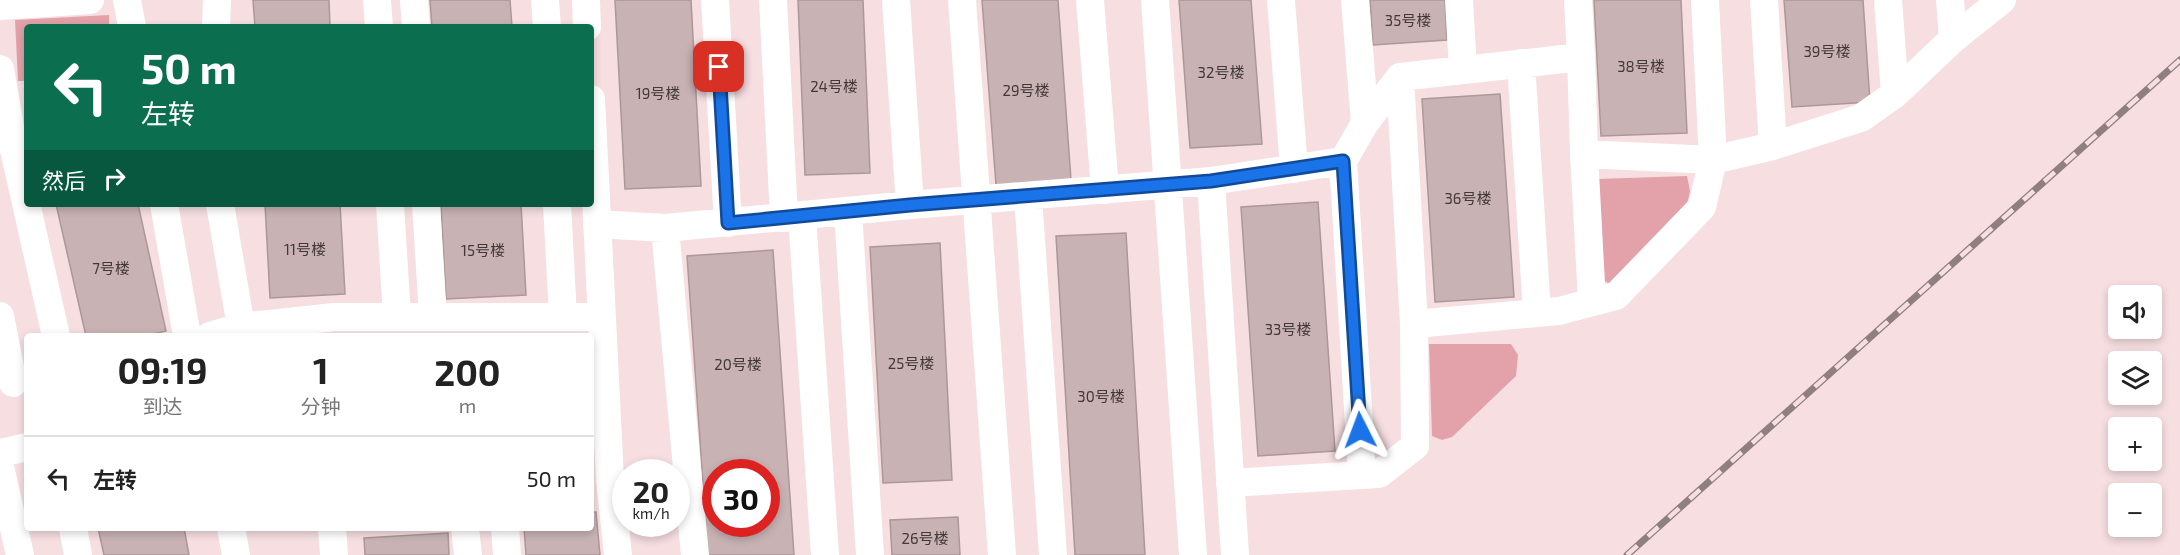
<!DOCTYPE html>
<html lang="zh">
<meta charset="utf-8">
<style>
body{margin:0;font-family:"Exo 2","Noto Sans SC",sans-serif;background:#f6f6f6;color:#222;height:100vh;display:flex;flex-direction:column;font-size:22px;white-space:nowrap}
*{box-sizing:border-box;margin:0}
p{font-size:20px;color:#767676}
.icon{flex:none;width:33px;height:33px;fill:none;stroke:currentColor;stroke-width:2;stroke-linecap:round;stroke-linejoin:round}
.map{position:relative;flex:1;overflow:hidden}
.side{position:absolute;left:24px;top:333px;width:570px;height:198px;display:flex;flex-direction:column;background:#fff;border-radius:6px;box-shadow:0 3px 9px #0003}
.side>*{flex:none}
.banner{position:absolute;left:24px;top:24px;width:570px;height:183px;border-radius:6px;box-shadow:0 3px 9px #0003;background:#0b6e4f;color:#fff;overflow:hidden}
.buttons{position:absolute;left:2108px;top:285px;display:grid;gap:12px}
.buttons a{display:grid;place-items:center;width:54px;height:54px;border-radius:6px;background:#fff;box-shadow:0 3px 9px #0003;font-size:30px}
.speed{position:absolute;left:612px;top:459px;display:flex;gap:12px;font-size:30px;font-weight:700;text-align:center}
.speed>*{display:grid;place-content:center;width:78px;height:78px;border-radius:50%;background:#fff;box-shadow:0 3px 9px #0003;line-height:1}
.speed small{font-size:15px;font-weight:400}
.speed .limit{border:9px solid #d22;background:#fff;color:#111}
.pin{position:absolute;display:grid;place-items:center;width:51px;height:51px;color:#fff;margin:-26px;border-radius:12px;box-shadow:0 3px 9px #0006}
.me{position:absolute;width:66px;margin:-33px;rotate:357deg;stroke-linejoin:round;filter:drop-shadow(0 0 4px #0008)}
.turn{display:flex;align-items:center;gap:21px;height:126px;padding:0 18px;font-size:27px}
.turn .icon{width:78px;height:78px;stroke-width:2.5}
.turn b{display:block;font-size:42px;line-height:51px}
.then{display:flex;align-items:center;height:57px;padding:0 18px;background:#0003;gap:12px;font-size:22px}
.eta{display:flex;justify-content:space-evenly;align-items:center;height:102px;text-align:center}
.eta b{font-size:36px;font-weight:700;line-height:42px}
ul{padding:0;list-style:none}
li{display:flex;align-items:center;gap:18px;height:84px;padding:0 18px;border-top:2px solid #e0e0e0}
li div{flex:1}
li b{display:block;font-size:22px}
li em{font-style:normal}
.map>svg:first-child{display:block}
.green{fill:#e3a1a9}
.building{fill:#c8b2b4;stroke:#ac9799;stroke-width:1.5;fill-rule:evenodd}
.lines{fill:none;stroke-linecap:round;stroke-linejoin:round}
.street{stroke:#fff;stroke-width:28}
.rail-casing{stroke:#8f7f81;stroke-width:7}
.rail{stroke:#f6dee1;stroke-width:4.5;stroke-dasharray:14;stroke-linecap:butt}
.route-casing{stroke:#114b97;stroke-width:15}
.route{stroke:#1a73e8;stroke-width:10}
.labels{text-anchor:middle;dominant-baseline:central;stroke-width:4.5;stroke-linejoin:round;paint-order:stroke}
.number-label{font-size:15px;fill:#433839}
</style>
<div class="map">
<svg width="2180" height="555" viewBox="0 0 2180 555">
<rect width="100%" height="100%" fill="#f6dee1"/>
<path class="green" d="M109,15V27H27V81H18L15,20Z
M1687,176L1690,191L1686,209L1612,284L1601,280L1598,179Z
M1429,344H1511L1518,355L1516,376L1452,437L1442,440L1432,436Z"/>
<path class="building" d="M253,0H329L330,27H255Z
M430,0H510L512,27H432Z
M615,0H691L701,186L625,189Z
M798,0H863L870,173L805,175Z
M982,0H1058L1071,180L996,185Z
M1179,0H1251L1262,144L1190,148Z
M1370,0H1445L1447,40L1373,45Z
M1594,0H1681L1687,133L1601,136Z
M1784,0H1863L1870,102L1792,107Z
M1500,94L1514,297L1435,302L1422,99Z
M1318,202L1335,451L1258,456L1241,207Z
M56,204H138L166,331L144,336H86Z
M265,204H340L345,294L270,298Z
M441,204H521L526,295L446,299Z
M1126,233L1145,555H1075L1056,236Z
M940,243L952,480L883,483L870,247Z
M773,250L794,555H708L687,256ZM716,472H766V524H716Z
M591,512H596L600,555H526L524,528H591Z
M958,517L960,555H892L890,520Z
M98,528H184L189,555H104Z
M448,533L449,555H365L364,538Z"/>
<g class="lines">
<path class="street" d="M127,0L132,27
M377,0L379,27
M414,0L416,27
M545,0L547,27
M586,0L587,27
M715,0L728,223
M773,0L784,218
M896,0L910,205
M962,0L1002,555
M1090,0L1105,190
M1155,0L1193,555
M1281,0L1294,169
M1355,0L1365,123
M1459,0L1463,70
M1578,0L1581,57
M1888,0L1895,94
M1950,0L1953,39
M0,6L90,0
M216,27L217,0
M1521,63L1537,313
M0,69L14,150L56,336
M1400,77L1414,324
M591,99L610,479L618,555
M1773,146L1861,118L1895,94L1953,39L2002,0
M1584,154L1592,302
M1343,161L1362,475
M1211,181L1235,555
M1028,197L1053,555
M164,204L187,336
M390,204L397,317
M426,204L433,317
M557,204L563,317
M848,212L870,555
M802,216L825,555
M597,224L665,228L910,205L1211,181L1343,161L1365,123L1400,77L1581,57L1584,154L1713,160L1773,146L1764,0
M665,228L695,555
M0,316L13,383
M241,327L334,317H602
M210,336L241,327L220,204
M0,453L27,447
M0,467L20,555
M1230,483L1379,474L1415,446L1414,324L1559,311L1616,296L1702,207L1713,160L1705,0
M73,528L78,555
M231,528L236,555
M332,528L334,555
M465,528L468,555
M505,528L507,555"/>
<defs>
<path id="rail" d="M1627,555L2180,60"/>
</defs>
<use href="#rail" class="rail-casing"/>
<use href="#rail" class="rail"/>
</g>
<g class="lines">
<defs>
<path id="route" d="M719,67L728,223L910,205L1211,181L1343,161L1360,430"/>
</defs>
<use href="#route" class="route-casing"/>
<use href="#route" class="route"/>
</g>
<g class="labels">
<g class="number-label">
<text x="1408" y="20">35号楼</text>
<text x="1827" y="51">39号楼</text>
<text x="1641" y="66">38号楼</text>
<text x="1221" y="72">32号楼</text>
<text x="834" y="86">24号楼</text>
<text x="1026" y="90">29号楼</text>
<text x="658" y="93">19号楼</text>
<text x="1468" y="198">36号楼</text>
<text x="305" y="249">11号楼</text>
<text x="483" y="250">15号楼</text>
<text x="111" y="268">7号楼</text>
<text x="1288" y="329">33号楼</text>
<text x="911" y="363">25号楼</text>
<text x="738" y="364">20号楼</text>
<text x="1101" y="396">30号楼</text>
<text x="925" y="538">26号楼</text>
</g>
</g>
</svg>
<div class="buttons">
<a><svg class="icon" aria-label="sound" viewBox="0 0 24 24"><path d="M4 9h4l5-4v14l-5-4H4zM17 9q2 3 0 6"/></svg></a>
<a><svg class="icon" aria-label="layers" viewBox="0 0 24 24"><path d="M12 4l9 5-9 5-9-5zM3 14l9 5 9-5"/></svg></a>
<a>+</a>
<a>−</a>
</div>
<div class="speed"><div>20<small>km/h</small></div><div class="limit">30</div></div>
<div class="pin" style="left:719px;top:67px;background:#d93025"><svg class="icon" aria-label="arrive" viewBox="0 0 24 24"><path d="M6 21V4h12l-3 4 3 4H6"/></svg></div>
<svg class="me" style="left:1360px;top:430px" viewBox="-20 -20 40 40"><path d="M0-17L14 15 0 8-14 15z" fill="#1a73e8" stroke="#fff" stroke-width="4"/></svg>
<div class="banner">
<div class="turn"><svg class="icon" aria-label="left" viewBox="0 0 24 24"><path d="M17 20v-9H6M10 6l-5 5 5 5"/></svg><div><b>50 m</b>左转</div></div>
<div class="then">然后<svg class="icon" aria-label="right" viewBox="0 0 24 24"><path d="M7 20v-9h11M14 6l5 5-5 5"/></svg></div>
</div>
<section class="side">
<div class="eta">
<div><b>09:19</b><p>到达</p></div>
<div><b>1</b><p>分钟</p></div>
<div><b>200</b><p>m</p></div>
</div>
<ul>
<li><svg class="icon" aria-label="left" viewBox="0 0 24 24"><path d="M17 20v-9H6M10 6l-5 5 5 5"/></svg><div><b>左转</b></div><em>50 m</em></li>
</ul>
</section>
</div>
